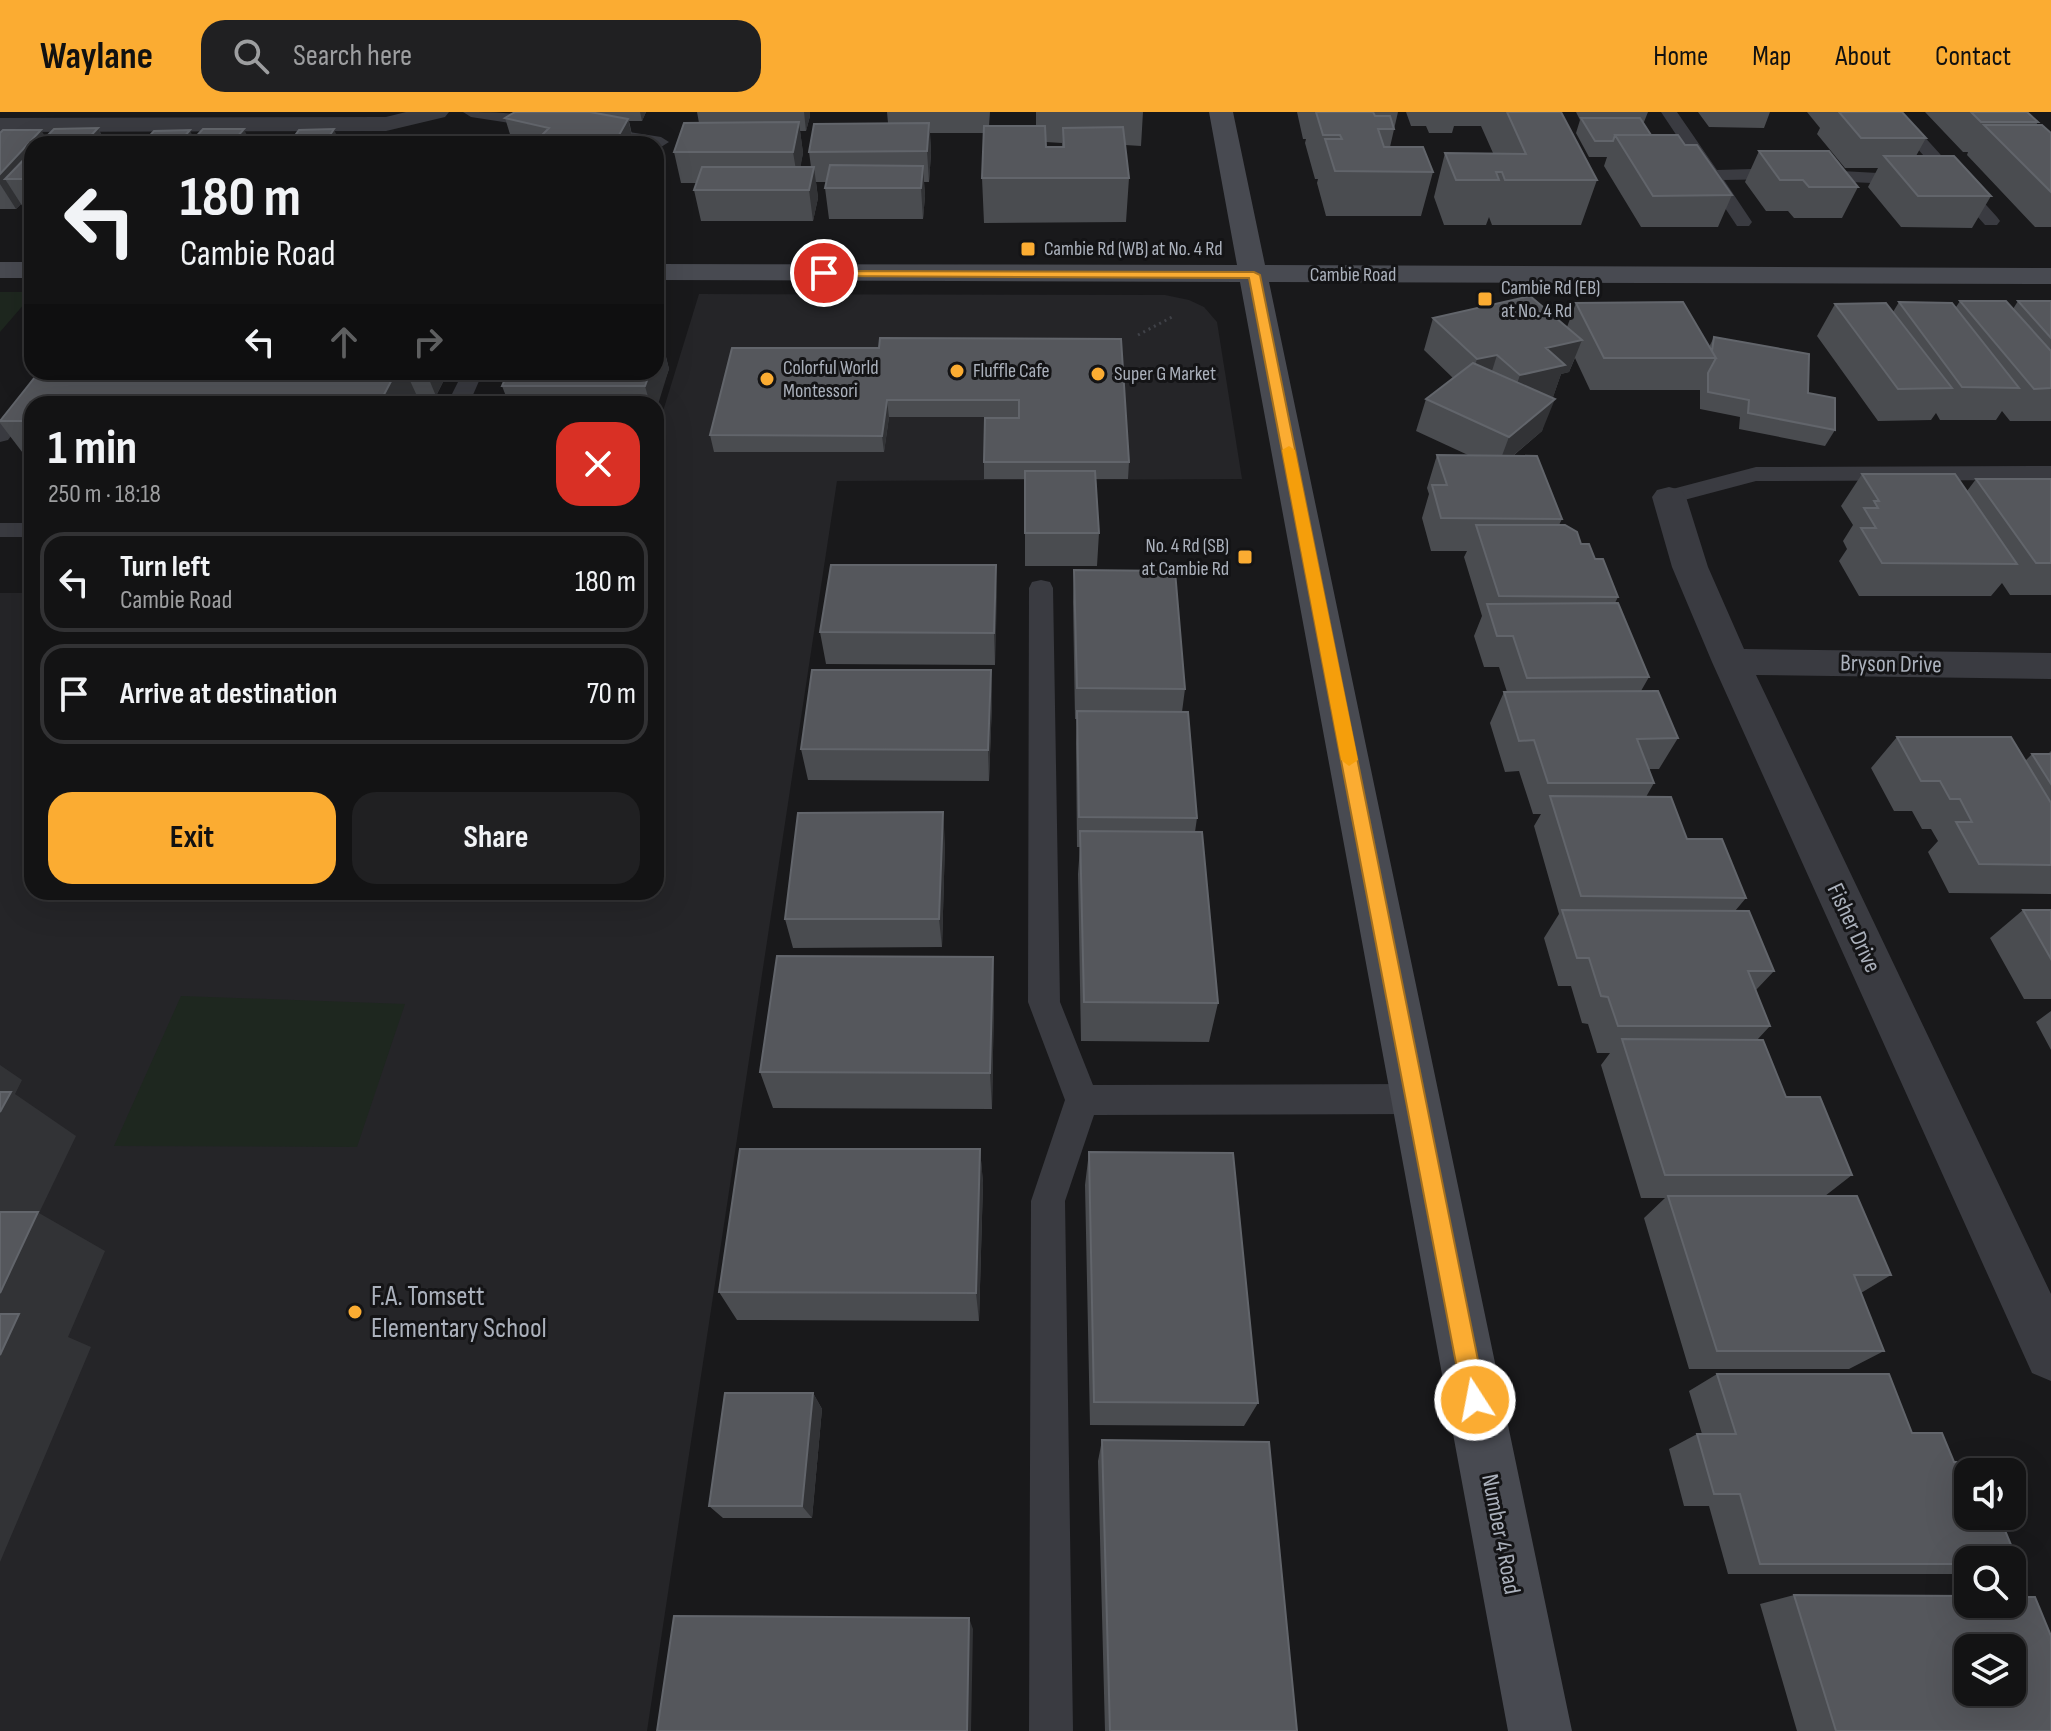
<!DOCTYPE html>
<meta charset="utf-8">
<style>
body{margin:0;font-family:"Sofia Sans Condensed",sans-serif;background:#202022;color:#f1f3f6;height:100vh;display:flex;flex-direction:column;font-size:30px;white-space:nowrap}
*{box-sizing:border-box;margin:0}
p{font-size:26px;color:#9d9ea0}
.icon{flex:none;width:44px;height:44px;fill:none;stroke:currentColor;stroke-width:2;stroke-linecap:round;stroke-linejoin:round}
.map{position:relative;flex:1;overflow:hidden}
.sheet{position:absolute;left:24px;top:284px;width:640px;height:504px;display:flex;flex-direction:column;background:#131314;border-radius:24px;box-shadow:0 8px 32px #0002,0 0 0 2px #323234}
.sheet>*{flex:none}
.top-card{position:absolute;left:24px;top:24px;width:640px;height:244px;border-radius:24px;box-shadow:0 8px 32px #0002,0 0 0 2px #323234;background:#131314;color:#f1f3f6;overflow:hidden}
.tools{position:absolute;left:1954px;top:1346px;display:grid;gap:16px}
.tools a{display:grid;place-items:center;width:72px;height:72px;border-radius:16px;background:#131314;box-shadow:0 8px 32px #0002,0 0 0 2px #323234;font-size:40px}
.pin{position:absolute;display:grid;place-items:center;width:68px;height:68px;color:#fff;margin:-34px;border:4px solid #fff;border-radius:50%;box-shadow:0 2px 8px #0007}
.me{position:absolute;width:88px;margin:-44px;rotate:349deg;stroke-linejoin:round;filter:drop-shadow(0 0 6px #0008)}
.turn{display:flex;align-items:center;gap:28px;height:168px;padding:0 24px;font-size:36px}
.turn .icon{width:104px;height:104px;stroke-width:2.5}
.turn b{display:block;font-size:56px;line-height:68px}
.lanes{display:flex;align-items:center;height:76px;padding:0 24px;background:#0003;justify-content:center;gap:40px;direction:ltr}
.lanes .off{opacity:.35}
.round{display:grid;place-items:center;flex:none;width:84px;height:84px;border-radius:24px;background:#202022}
.overview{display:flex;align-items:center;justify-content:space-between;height:136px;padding:0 24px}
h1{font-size:48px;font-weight:700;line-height:60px}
.cta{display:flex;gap:16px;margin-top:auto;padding:16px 24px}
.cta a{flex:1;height:92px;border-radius:24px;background:#fbac32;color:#111;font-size:32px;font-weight:700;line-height:92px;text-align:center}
.cta a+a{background:#202022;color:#f1f3f6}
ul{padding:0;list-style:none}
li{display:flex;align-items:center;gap:24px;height:100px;margin:0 16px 12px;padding:0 8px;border:4px solid #323234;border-radius:24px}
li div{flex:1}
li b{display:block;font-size:30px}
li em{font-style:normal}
header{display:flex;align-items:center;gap:48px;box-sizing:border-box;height:112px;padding:0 40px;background:#fbac32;color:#111}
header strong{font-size:38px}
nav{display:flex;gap:44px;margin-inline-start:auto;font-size:28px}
.search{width:560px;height:72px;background:#202022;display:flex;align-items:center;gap:20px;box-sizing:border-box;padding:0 28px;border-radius:24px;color:#9d9ea0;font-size:30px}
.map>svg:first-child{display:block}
.built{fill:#252528}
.green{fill:#1e271f}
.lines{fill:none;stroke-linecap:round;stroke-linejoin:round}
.path{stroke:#404248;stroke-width:3;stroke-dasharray:2 4;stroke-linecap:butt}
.service{fill:#3a3b41;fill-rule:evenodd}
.minor{fill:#3a3b41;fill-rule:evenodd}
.secondary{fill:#484a51;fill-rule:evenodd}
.wall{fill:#4a4c50;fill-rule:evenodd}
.shaded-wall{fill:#323336}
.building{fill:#55575c;stroke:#62656b;stroke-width:2;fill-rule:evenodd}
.route{fill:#fbac32;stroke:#a37020;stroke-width:2}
.slow{fill:#f59e0b}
.poi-dot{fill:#fbac32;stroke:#141416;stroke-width:3}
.labels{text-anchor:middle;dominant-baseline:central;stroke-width:6;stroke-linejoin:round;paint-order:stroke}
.far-poi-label{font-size:20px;fill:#abb1bc;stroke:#141416;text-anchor:start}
.far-street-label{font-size:20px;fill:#abb1bc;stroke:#141416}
.street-label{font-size:24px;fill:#abb1bc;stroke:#141416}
.near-poi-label{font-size:28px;fill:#abb1bc;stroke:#141416;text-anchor:start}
</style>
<header>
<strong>Waylane</strong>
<div class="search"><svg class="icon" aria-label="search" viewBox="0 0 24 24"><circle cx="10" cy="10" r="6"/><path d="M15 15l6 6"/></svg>Search here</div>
<nav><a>Home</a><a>Map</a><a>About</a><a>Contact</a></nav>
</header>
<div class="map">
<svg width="2051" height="1619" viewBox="0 0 2051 1619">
<rect width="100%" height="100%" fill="#19191b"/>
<path class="built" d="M699,182L1165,183L1189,188L1204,195L1217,210L1242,367L837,369L647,1619H0V481H32V780H656V322Z"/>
<path class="green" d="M0,180H32V183L0,220Z
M181,884L405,892L357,1035L114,1034Z"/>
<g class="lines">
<path class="path" d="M1138,223L1172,205"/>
<path class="service" d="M463,0C485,0 536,0 552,11L544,16L471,5Z
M1661,0H1677L1717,58L1787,56L1914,63L1923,68L1914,73L1787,67L1724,68L1752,110L1749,114H1737Z
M1885,0H1902L1997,105L2000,109L1997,113H1985Z
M591,14L661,25L669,30L661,35L585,23L583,19L585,15Z
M40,260H61L36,292H32V297L8,328L0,330V309Z
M463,260H483L469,292H447Z
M2051,354V368L1756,369L1669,392L1661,390L1658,385L1661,380L1756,355Z
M0,411H32V425H0Z
M1041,468L1050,470L1053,476L1060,890L1093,973L1416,972L1428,976L1433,987L1428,998L1416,1002L1094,1003L1065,1089L1073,1619H1029L1031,1089L1065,988L1028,890L1029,476L1032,470Z"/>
<path class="minor" d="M406,0H449L445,5L386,19L0,20V6L386,5Z
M1669,375L1681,378L1686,385L1708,455L1744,537L2051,541V567L1756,563L2051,1182V1269L2032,1261L1712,550L1672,455L1652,385L1657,378Z"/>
<path class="secondary" d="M1209,0H1233L1265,153L2051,156V172L1269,170L1572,1619H1508L1240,170L656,168V152L1237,153Z
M0,150H32V166H0Z"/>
</g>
<path class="wall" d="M515,0H646L642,9H629L634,32H513L505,6Z
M697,0H810V4L806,19H800L803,41L800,55H811L809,40L888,11L887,0H990L989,14H1036V0H1143L1141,34L1125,33L1129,66L1126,110L984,111L982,66L984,21H930L931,41L929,70H924L925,84L923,107H829L825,76L827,70H816L818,86L813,109H701L694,78L697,71H681L674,40L699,11ZM1046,30L1062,31V35H1046Z
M1297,0H1398L1390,35L1433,60L1421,104H1326L1317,71L1318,67H1315L1305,31L1306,27H1303Z
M1406,0H1561L1597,68L1581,113H1492L1489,105L1486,113H1444L1434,85L1445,41H1493L1481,14H1454L1452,21H1429L1426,14H1411Z
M1576,0H1648L1644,10H1643L1651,23L1685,33L1732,83L1718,115H1641L1604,54L1607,45H1589L1576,21L1580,8Z
M1698,0H1770L1764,16L1709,15Z
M1807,0H1902L1926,26L1916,44L1991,84L1972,116L1901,115L1868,75L1878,56H1845L1817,22L1820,16Z
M1925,0H2027L2038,10L2036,13L2051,21V115H2035L1967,43L1968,40H1963Z
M98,16L106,32H32V98H25L21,92L16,97H0V21L46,25Z
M1759,39L1858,75L1842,106H1794L1788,99H1766L1745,70Z
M1960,189L2013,197L2018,189H2051V309H2010L2002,299L1996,308H1940L1936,301L1931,308L1878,309L1817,224L1835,192L1893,200L1899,190L1956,195Z
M1576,191L1709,235L1714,225L1808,281L1835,318L1825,334L1739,317L1740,305L1700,297V278H1590L1575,246L1569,260L1561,262L1553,285H1551L1542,319L1513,344L1562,407L1559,413L1595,447L1618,485L1615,491L1649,565L1641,579L1678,626L1659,657H1649L1654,671L1646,685L1746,786L1735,799L1774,859L1756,878L1770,914L1757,928L1786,985L1852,1063L1825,1084L1891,1163L1861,1181L1884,1239L1849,1257H1689L1644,1106L1665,1086H1641L1601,953L1610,941H1597L1588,912L1582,911L1571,874H1558L1544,826L1559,802L1534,714L1541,702H1533L1519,659L1505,660L1490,611L1504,580H1507L1499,555H1484L1474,524L1482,504L1464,445L1467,439H1431L1422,406L1429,382L1427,376L1437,343H1468L1416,319L1426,287L1453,266L1424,238L1433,206L1567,215Z
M661,225L669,257L656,292H509L502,274Z
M1121,227L1129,350L1128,367H1096L1099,421L1097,454H1025V367H984V350L1019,305H889L884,340H714L710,323L879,236Z
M39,260H448L436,284H417L414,289L32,292V353L0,311V308Z
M1862,362L1967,379L1976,367H2051V483H2010L2002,471L1991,484H1859L1839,449L1847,437L1843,429L1853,413L1841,394Z
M996,453L995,553L826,552L820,520Z
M1074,458L1185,577L1182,600L1197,706L1195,720L1218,891L1209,930L1081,929L1078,762L1080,735H1077L1076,631L1077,607H1075L1073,490Z
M991,558L992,590L989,669L808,668L801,637Z
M1897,625L2025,649L2032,642H2048L2051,639V782L1949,781L1928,740L1938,729L1931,717H1922L1912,699H1894L1871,656Z
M945,730L942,835L793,836L785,807Z
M2023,798H2051V887H2024L1990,826Z
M993,845L994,884L992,997L773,996L760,960Z
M2051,899V938L2036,910Z
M980,1037L983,1071L979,1209L737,1208L719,1180Z
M1089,1040L1258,1291L1244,1314L1090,1313L1085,1073Z
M1717,1262L1912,1321L1954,1350L2019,1452L2012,1454V1448H1968V1462H1728L1709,1394H1684L1669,1337L1697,1322H1702L1689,1279Z
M813,1281L822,1297L812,1406H723L709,1394Z
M1102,1328L1297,1619H1105L1098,1349Z
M1794,1483L2051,1619H1797L1760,1492Z"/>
<path class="shaded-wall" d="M640,0H646L642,9Z
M804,0H810V4L806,19Z
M628,7L634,32H614Z
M799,10L803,41L798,70L793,40Z
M929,11L931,41L929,70L927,39Z
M98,16L106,32H83Z
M244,17L251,32H231Z
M334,17L340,32H324Z
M41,18L50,32H32V67H5L21,92L16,97L0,72V62Z
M190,18L196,32H178Z
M923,54L925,84L923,107L921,76Z
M814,55L818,86L813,109L809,78Z
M661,225L669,257L656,299V292H650L645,274L650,260H656V240Z
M1582,228L1569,260L1561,262L1553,285L1509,296L1520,263L1546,236Z
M1497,243L1487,275L1467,279L1477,247Z
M380,260H406L417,284L414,289L416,292H379Z
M426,260H448L436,284Z
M1555,287L1542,319L1497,357L1509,325Z
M887,288L889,305L884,340L882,324Z
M996,453L997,485L995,553L994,521Z
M991,558L992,590L989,669L988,638Z
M943,700L945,730L942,835L939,807Z
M993,845L994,884L992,997L990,961Z
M0,953L22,968L15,982L76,1024L39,1101L105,1139L68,1225L91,1235L0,1450Z
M980,1037L983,1071L979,1209L976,1181Z
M813,1281L822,1297L812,1406L802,1394Z
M969,1506L973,1517L971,1619H967Z"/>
<path class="building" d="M515,0H590L628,7L614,32H533L549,16L505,6Z
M1316,0H1373L1375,4H1390L1394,17H1378L1384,35H1423L1433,60L1335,59L1325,27H1342L1340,23H1323Z
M1507,0H1561L1597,68H1505L1502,60H1496L1499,68H1456L1445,41L1526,42Z
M1839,0H1902L1926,26H1861Z
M1971,0H2027L2038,10H1981Z
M1581,6H1640L1651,23H1615L1613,29H1595Z
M799,10L793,40H674L684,11Z
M929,11L927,39L809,40L814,12Z
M1984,13H2042L2051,21V80Z
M984,14H1045L1046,35H1064L1063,16L1123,15L1129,66H982Z
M98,16L83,32H39L54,17Z
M203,17H244L231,32H189Z
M334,17L324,32H265L266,30L291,29L299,18Z
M3,18H41L0,62V21Z
M190,18L178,32H116L118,30H144L154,19Z
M1615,23H1678L1685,33H1697L1732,83L1653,84Z
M350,24H387V32H344Z
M487,24L485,32H418L419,29Z
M32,39V67H5Z
M1759,39H1829L1858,75H1809L1803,68H1780Z
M1884,44H1954L1991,84H1918Z
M830,53L923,54L921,76H825Z
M702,55H814L809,78H694Z
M1530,184L1582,228L1546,236L1565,253L1520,263L1497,243L1477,247L1433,206Z
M1960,189H2006L2051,239V276L2034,277Z
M2018,189H2051V226Z
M1683,190L1716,246H1604L1576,191Z
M1899,190L1952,191L2019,276L1962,275Z
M1886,191L1952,276L1898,277L1835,192Z
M656,225H661L656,240Z
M1714,225L1809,242L1808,281L1835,286V318L1748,301L1749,288L1708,280V261L1716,246L1712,239Z
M880,226L1121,227L1129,350H984L985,306H1019V288H887L882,324L710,323L732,236H879Z
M1473,251L1555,287L1509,325L1426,287Z
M39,260H396L379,292H32V309H0Z
M508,260H650L645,274H502Z
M1437,343L1537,344L1562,407L1441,406L1432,373H1447Z
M1025,359H1095L1099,421H1025Z
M1862,362H1955L2017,452L1882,451L1861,416H1876L1864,396H1878L1874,389H1879Z
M1976,367H2051V451H2036Z
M1476,413H1565L1577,420L1581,432H1589L1595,447H1603L1618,485L1499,484Z
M831,453H996L994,521L820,520Z
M1074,458L1175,459L1185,577L1077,576Z
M1618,491L1649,565L1527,566L1513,524H1497L1487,492Z
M812,558H991L988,638L801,637Z
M1658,579L1678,626L1637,627L1654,671H1548L1534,628L1519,629L1504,580Z
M1077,599L1188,600L1197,706L1079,705Z
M1897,625H2011L2051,691V753L1979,752L1956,710H1972L1960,687H1950L1940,669H1921Z
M2032,642H2051V672Z
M1550,684L1671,685L1687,727H1722L1746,786L1581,784Z
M943,700L939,807H785L798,701Z
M1080,719L1202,720L1218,891L1084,890Z
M1562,798L1749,799L1774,859H1748L1770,914H1618L1608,885L1601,884L1589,846H1577Z
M2023,798H2051V847Z
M777,844L993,845L990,961L760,960Z
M1622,927L1763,928L1786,985H1820L1852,1063H1665Z
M0,980H11L0,1000Z
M740,1037H980L976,1181L719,1180Z
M1089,1040L1233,1041L1258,1291L1094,1290Z
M1668,1084H1857L1891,1163H1854L1884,1239H1717Z
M0,1100H38L0,1181Z
M0,1202H19L0,1243Z
M1717,1262H1889L1912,1321H1942L1954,1350H1977L1981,1360H1968V1404H1999L2019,1452H2012V1448H1968V1452H1760L1740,1382H1714L1697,1322H1736Z
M725,1281H813L802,1394H709Z
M1102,1328L1269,1330L1297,1619H1110Z
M1794,1483L1968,1484V1492H2012V1485H2035L2051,1524V1619H1836ZM1968,1536H2012V1580H1968Z
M674,1504L969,1506L967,1619H657Z"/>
<path class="route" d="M820,159L1254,160L1260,163L1486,1288L1483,1296L1475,1299L1467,1296L1463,1288L1249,166L824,164L818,161Z"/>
<path class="slow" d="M1289,334L1295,338L1358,648L1349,654L1341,648L1282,338Z"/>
<g class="poi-dot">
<rect x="1020" y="129" width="16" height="16" rx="4"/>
<rect x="1477" y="179" width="16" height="16" rx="4"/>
<circle cx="957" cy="259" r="8"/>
<circle cx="1098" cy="262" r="8"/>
<circle cx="767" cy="267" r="8"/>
<rect x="1237" y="437" width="16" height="16" rx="4"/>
<circle cx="355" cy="1200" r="8"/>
</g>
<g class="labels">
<g class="far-poi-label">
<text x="1044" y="137">Cambie Rd (WB) at No. 4 Rd</text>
<text x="1501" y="176">Cambie Rd (EB)<tspan x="1501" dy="23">at No. 4 Rd</tspan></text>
<text x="783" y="256">Colorful World<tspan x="783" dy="23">Montessori</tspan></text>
<text x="973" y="259">Fluffle Cafe</text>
<text x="1114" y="262">Super G Market</text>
<text x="1229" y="434" text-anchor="end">No. 4 Rd (SB)<tspan x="1229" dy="23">at Cambie Rd</tspan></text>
</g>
<g class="far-street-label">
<text x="1353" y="163">Cambie Road</text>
</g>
<g class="street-label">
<text transform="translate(1891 552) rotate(1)">Bryson Drive</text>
<text transform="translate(1854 816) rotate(65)">Fisher Drive</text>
<text transform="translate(1501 1422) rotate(79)">Number 4 Road</text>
</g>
<g class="near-poi-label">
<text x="371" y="1184">F.A. Tomsett<tspan x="371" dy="32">Elementary School</tspan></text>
</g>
</g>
</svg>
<div class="tools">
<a><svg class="icon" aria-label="sound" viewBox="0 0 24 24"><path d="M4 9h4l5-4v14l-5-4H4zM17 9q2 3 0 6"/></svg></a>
<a><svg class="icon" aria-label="search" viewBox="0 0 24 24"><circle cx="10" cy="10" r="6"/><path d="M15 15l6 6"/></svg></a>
<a><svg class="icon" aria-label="layers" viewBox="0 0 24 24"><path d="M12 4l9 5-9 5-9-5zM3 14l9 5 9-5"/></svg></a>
</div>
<div class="pin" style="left:824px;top:161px;background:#d93025"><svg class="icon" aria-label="arrive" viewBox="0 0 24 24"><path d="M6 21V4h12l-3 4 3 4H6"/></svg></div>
<svg class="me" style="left:1475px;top:1288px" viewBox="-20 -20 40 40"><circle r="17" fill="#fbac32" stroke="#fff" stroke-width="3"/><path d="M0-11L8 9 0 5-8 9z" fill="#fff"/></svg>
<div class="top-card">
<div class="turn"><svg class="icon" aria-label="left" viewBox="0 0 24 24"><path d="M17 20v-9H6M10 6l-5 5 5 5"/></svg><div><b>180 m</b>Cambie Road</div></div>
<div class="lanes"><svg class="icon" aria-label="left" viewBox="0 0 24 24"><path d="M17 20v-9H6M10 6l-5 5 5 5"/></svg><svg class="icon off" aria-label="ahead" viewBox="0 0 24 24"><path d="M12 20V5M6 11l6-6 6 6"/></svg><svg class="icon off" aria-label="right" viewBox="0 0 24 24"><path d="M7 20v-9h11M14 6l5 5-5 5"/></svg></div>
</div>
<section class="sheet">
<div class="overview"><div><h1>1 min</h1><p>250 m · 18:18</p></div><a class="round" style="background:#d93025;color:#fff"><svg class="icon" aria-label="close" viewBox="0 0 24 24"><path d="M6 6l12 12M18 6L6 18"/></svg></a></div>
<ul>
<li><svg class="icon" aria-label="left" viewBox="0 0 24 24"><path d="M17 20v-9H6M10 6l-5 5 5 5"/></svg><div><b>Turn left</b><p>Cambie Road</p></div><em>180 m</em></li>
<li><svg class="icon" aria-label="arrive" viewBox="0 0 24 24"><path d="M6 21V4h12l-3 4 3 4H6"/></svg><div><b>Arrive at destination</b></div><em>70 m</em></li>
</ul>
<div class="cta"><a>Exit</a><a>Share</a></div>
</section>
</div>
